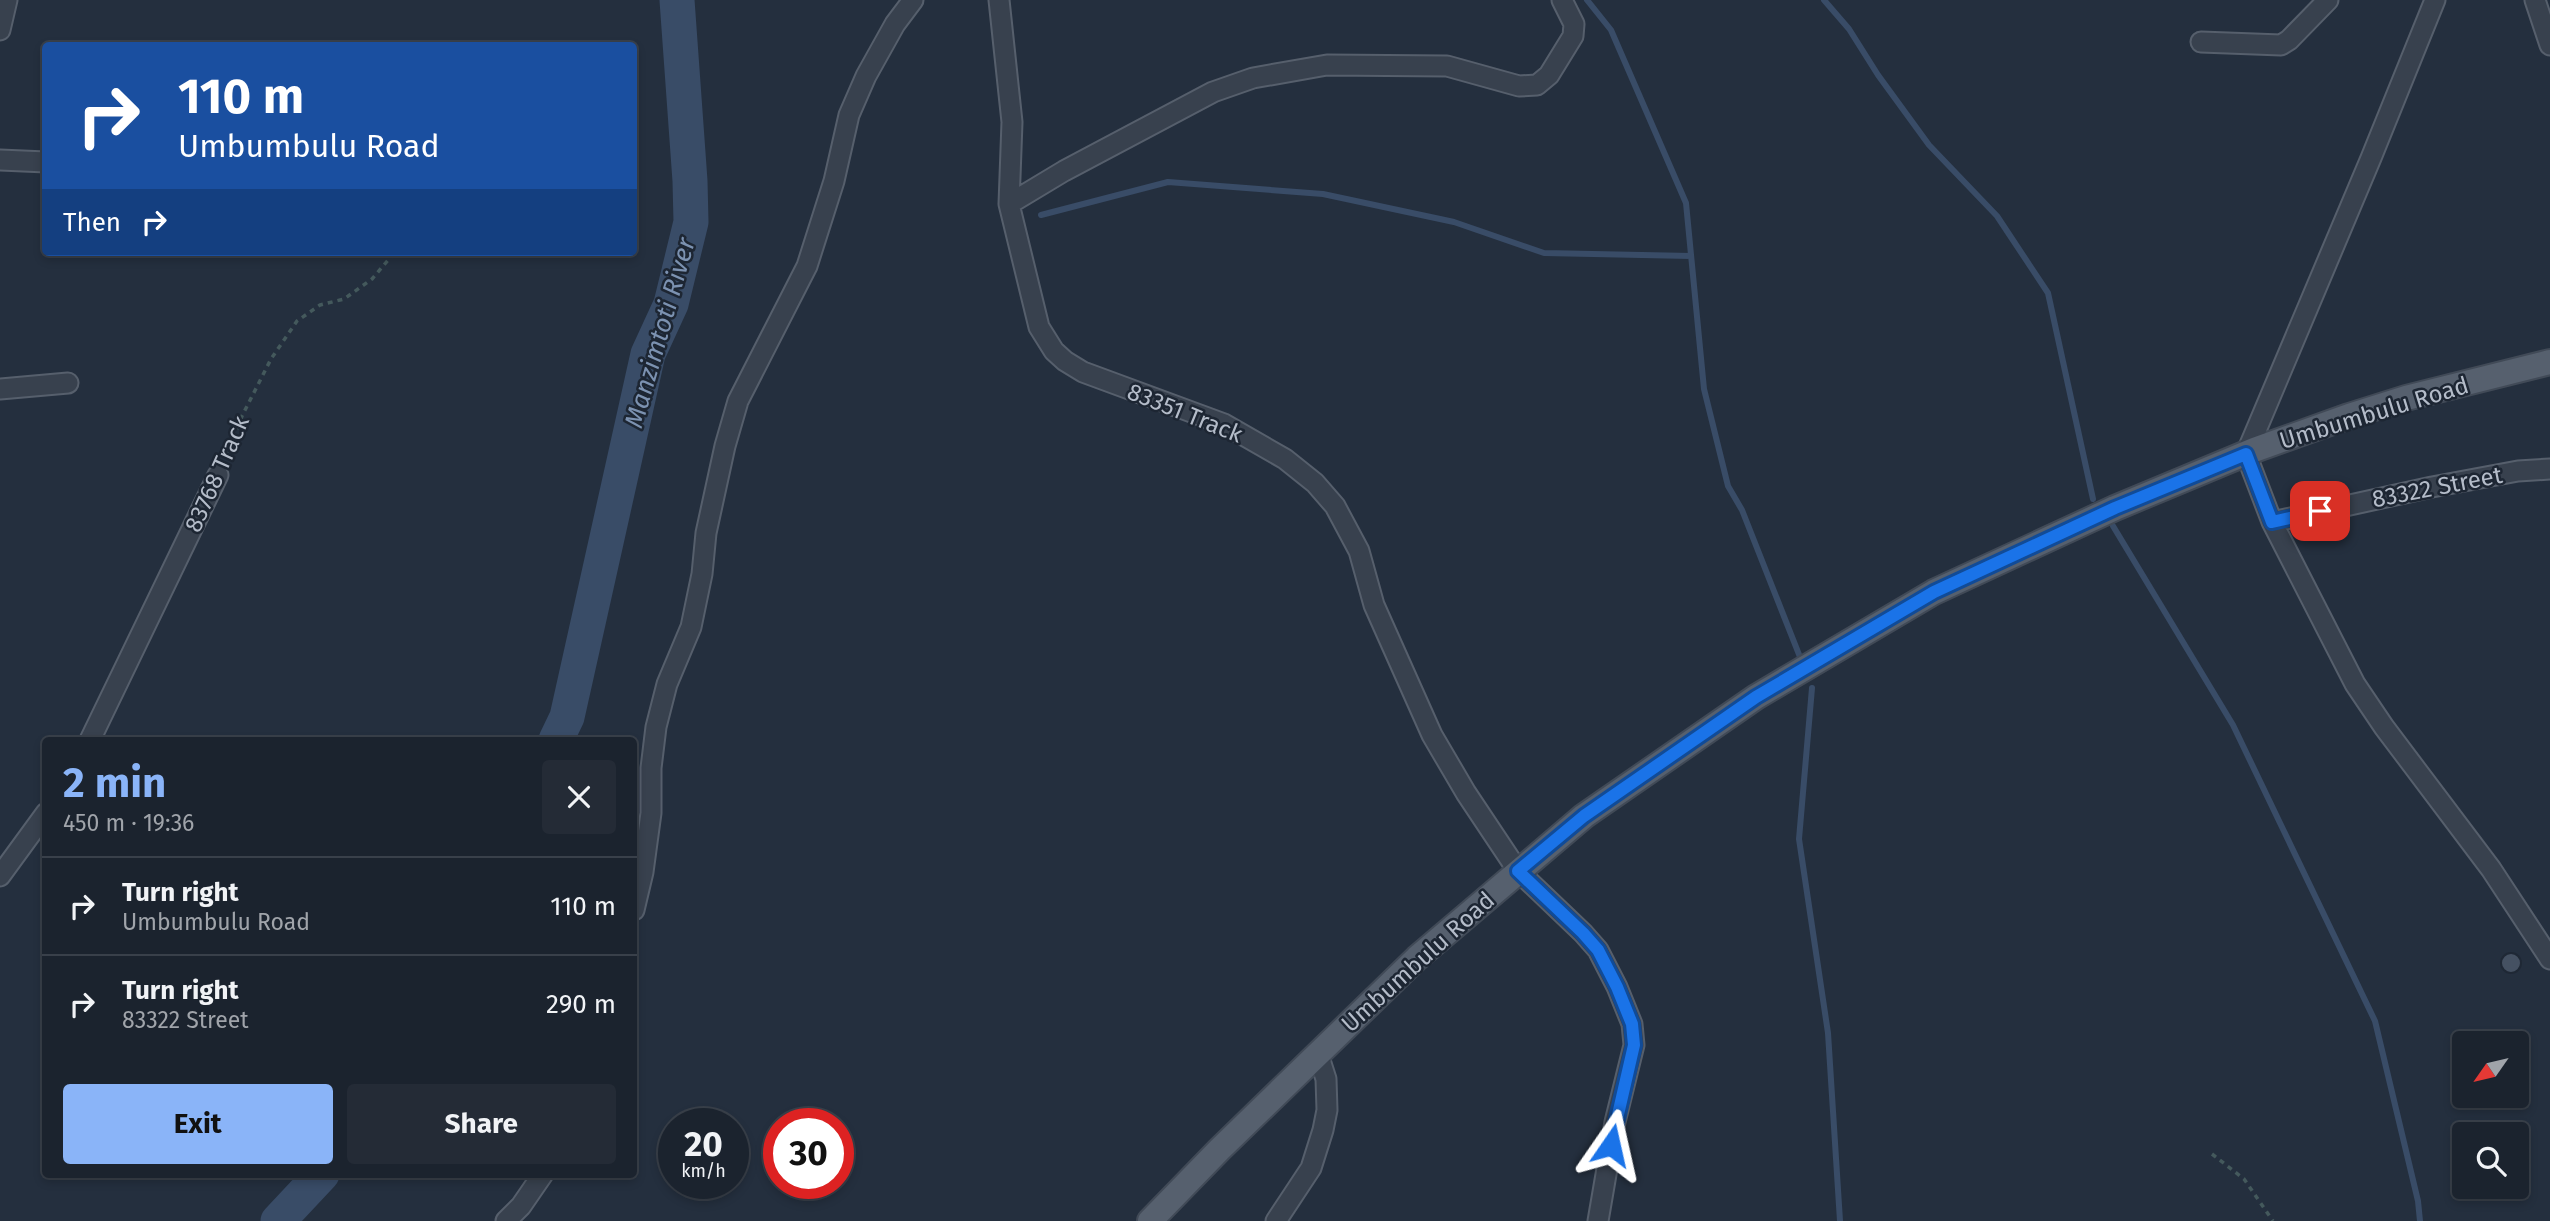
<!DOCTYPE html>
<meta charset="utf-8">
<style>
body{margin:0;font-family:"Fira Sans",sans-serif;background:#242b36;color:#f1f3f6;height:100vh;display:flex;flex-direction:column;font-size:26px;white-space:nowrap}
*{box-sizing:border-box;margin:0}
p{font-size:23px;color:#a0a4aa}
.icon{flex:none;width:38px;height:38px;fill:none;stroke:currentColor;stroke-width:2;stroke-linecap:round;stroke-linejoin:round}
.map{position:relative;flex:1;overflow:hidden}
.panel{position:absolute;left:42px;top:737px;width:595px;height:441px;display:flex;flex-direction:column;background:#1b232e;border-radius:7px;box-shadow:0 4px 10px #0003,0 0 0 2px #39404a}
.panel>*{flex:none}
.hud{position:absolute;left:42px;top:42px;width:595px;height:214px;border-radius:7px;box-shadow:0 4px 10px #0003,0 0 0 2px #39404a;background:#1a4fa0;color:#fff;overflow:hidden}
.needle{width:46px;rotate:236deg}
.fabs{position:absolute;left:2452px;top:1031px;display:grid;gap:14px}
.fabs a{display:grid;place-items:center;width:77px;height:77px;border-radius:7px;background:#1b232e;box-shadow:0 4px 10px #0003,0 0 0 2px #39404a;font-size:35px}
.speed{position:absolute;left:658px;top:1108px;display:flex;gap:14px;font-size:35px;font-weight:700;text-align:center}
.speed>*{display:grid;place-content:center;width:91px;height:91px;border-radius:50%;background:#1b232e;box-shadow:0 4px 10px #0003,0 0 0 2px #39404a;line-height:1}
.speed small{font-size:18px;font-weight:400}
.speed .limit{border:10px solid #d22;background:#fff;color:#111}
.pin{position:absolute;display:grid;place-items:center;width:60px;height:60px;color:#fff;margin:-30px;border-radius:14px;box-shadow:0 4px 10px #0006}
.me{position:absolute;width:77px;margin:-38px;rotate:11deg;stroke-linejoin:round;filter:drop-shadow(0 0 5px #0008)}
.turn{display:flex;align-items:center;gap:24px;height:147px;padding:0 21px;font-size:32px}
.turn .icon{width:91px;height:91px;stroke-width:2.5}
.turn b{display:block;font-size:49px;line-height:60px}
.then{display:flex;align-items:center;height:66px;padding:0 21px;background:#0003;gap:14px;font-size:26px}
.round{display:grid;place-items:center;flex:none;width:74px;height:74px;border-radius:7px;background:#242b36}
.headline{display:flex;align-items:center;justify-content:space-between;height:119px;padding:0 21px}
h1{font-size:42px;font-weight:700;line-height:52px;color:#8ab4f8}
.primary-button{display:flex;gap:14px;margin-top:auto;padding:14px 21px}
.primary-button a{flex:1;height:80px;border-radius:7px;background:#8ab4f8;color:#111;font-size:28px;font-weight:700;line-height:80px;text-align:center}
.primary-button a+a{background:#242b36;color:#f1f3f6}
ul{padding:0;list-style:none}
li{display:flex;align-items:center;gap:21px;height:98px;padding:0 21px;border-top:2px solid #39404a}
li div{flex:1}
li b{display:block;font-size:26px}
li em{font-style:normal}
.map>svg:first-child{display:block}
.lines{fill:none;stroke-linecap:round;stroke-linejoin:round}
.stream{stroke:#394c67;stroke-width:6}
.river{stroke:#394c67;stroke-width:35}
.building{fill:#455162;stroke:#1f2835;stroke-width:2}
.minor-casing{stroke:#565f6c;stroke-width:23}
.major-casing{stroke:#414a57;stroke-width:28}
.path{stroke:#44595c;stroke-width:3.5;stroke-dasharray:5 5;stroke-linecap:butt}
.minor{stroke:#38414e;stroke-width:19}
.major{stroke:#56606e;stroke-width:24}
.route-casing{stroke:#114b97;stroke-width:18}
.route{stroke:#1a73e8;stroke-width:12}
.labels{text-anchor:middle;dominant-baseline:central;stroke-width:5;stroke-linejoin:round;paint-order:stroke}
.street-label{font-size:24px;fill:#b4bcc9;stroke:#1d2633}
.water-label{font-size:26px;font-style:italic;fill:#7c92b1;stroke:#1d2633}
</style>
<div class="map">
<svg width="2550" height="1221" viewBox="0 0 2550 1221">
<rect width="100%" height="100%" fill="#242f3e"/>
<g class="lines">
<path class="stream" d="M1587,0L1611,30L1686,203L1704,389L1728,486L1742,510L1800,657
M1824,0L1849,29L1878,75L1929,145L1997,216L2048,293L2093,499
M1041,215L1168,182L1323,194L1454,222L1544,253L1691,256
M2113,526L2233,725L2375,1021L2418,1201L2420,1221
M1812,688L1799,839L1828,1033L1840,1221"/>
<path class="river" d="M556,740L567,717L648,354L671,304L691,222L690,181L677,0
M278,1221L322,1174"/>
</g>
<path class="building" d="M2501 963a10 10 0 1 1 20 0a10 10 0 1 1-20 0Z"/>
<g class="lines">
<defs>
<path id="minor" d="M999,0L1012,122L1009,204L1039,327L1054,351L1065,361L1083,372L1224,424L1285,459L1315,483L1335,506L1359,551L1374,605L1432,735L1466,793L1518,871L1583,933L1598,950L1617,987L1632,1024L1634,1045L1615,1122L1598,1221
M2435,0L2371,158L2246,454L2272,522L2432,487L2518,471L2550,469
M2535,0L2550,45
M0,30L7,0
M2201,42L2281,45L2289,40L2328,0
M0,160L46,162
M1009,204L1064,171L1213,92L1253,78L1327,65L1447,66L1519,86L1537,85L1549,75L1573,36L1574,24L1562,0
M0,389L68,383
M2272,522L2355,684L2384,727L2491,869L2550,959
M90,740L218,475
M0,876L46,813
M634,910L643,872L651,813V768L656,727L667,684L691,627L702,574L706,533L725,446L738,401L807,266L834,181L849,115L866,76L895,24L913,0
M506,1221L521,1206L543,1174
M1276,1221L1311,1168L1323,1130L1327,1110L1326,1079L1318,1054"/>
<path id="major" d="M1150,1221L1219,1150L1417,958L1584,816L1756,697L1934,592L2115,508L2254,450L2349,416L2406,398L2550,362"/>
</defs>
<use href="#minor" class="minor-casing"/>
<use href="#major" class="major-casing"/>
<path class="path" d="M226,457L242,416L271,359L297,321L320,305L344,299L372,279L395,252
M2212,1154L2244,1179L2273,1221"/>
<use href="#minor" class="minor"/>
<use href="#major" class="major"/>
</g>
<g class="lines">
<defs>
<path id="route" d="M1611,1145L1634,1045L1632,1024L1617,987L1598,950L1583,933L1518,871L1584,816L1756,697L1934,592L2115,508L2246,454L2272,522L2320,511"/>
</defs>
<use href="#route" class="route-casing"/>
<use href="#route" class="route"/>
</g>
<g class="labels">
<g class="street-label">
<text transform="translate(1185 413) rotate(22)">83351 Track</text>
<text transform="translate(2374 413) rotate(-17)">Umbumbulu Road</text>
<text transform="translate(217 474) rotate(-66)">83768 Track</text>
<text transform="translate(2437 487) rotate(-11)">83322 Street</text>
<text transform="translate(1418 962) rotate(-42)">Umbumbulu Road</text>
</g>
<g class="water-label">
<text transform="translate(660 333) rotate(-74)">Manzimtoti River</text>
</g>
</g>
</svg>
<div class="fabs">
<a><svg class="needle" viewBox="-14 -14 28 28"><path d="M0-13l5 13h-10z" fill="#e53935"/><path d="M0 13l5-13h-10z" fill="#a0a4aa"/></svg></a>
<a><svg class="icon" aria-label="search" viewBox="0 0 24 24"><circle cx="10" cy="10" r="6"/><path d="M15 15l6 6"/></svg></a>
</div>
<div class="speed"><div>20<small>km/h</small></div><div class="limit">30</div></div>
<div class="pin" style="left:2320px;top:511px;background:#d93025"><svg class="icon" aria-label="arrive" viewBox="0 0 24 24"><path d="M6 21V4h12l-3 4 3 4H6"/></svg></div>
<svg class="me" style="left:1611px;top:1145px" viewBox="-20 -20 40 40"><path d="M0-17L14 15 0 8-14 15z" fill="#1a73e8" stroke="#fff" stroke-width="4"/></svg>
<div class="hud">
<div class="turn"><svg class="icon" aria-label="right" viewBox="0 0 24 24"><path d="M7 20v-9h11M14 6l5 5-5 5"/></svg><div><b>110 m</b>Umbumbulu Road</div></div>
<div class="then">Then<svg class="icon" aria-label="right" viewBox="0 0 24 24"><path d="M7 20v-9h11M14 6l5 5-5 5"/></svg></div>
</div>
<section class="panel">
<div class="headline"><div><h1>2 min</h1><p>450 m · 19:36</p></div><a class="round"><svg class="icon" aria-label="close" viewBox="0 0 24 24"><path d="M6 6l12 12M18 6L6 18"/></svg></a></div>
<ul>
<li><svg class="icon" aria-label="right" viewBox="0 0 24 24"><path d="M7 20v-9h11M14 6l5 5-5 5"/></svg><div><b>Turn right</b><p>Umbumbulu Road</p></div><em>110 m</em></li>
<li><svg class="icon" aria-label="right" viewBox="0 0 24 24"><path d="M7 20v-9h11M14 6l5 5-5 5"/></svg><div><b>Turn right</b><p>83322 Street</p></div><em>290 m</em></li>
</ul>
<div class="primary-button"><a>Exit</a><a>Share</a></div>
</section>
</div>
